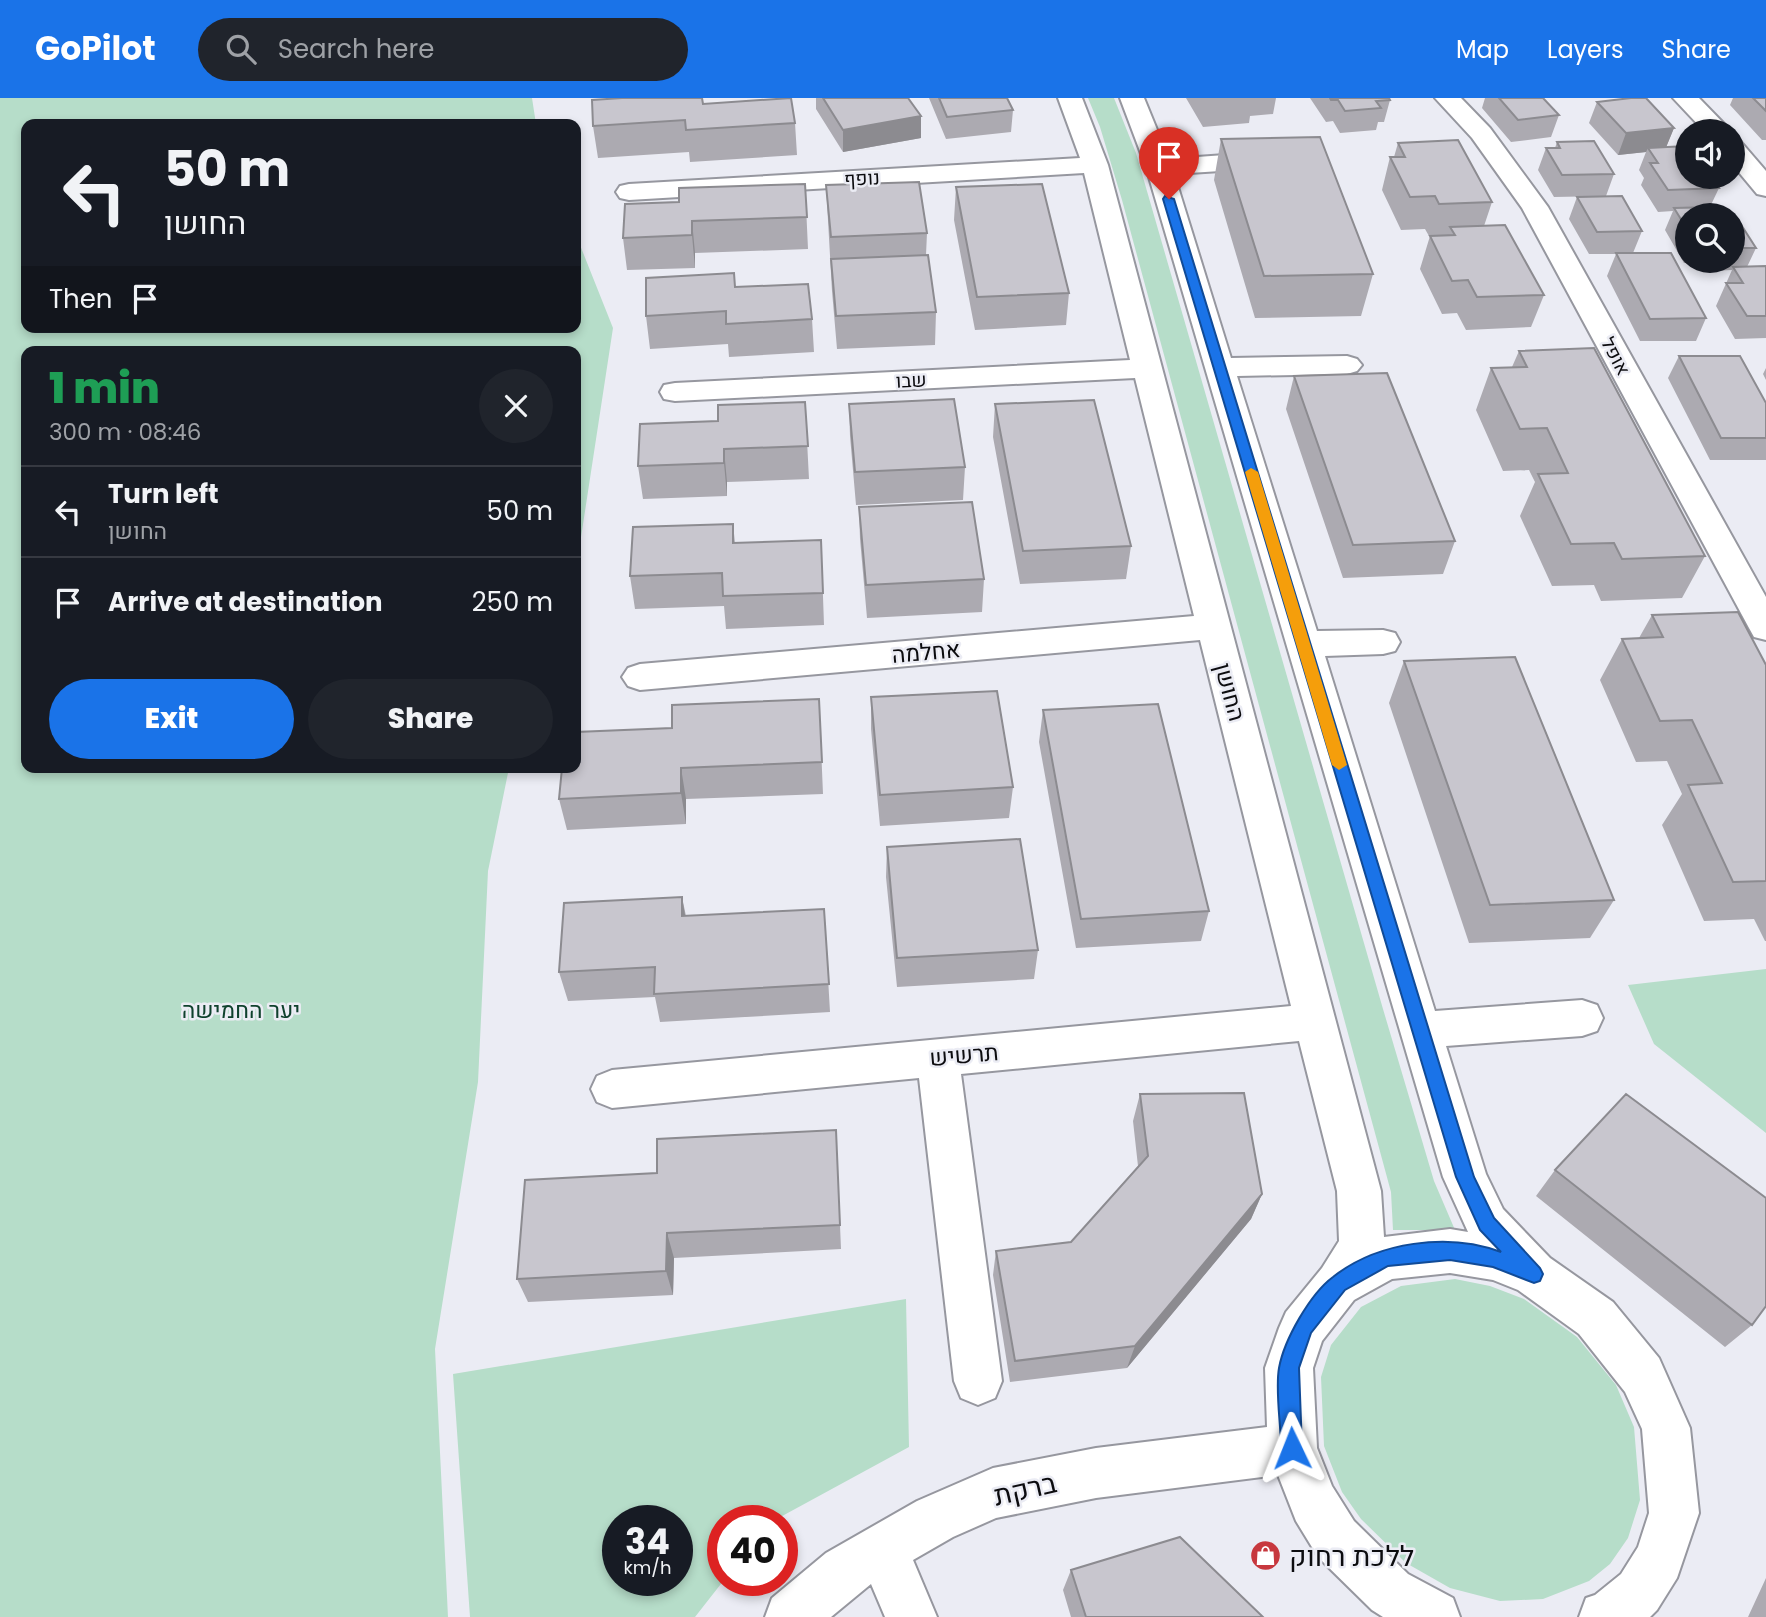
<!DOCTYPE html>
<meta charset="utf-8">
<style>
body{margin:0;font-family:Poppins,Heebo,sans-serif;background:#20242c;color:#f1f3f6;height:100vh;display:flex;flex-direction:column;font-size:26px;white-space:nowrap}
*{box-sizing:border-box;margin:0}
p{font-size:23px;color:#9ea1a6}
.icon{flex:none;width:38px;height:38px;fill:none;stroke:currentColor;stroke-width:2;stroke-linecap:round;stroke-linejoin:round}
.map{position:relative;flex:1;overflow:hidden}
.sheet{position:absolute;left:21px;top:248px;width:560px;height:427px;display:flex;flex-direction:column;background:#171b24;border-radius:14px;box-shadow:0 4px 10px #0003}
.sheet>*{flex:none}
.banner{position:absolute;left:21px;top:21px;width:560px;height:214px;border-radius:14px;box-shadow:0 4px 10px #0003;background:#171b24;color:#f1f3f6;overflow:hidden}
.buttons{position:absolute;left:1675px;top:21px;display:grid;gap:14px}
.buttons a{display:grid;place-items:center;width:70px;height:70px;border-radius:50%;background:#171b24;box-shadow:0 4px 10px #0003;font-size:35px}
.speed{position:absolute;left:602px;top:1407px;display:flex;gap:14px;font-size:35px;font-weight:700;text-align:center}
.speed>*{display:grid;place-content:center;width:91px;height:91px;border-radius:50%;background:#171b24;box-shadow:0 4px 10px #0003;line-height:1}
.speed small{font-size:18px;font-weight:400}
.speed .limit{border:10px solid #d22;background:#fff;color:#111}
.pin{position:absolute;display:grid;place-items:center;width:60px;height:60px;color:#fff;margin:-72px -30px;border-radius:50% 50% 50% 0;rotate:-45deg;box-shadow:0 0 7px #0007}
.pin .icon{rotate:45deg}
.me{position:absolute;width:77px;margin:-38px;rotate:358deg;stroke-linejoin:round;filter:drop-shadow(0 0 5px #0008)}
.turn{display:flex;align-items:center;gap:24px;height:147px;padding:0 28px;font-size:32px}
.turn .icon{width:91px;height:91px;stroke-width:2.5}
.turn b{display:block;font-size:49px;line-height:60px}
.then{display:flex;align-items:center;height:66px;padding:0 28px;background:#0003;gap:14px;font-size:26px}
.round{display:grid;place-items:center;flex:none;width:74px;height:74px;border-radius:37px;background:#20242c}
.summary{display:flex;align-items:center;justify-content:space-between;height:119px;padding:0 28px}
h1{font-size:42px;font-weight:800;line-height:52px;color:#1e9e55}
.button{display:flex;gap:14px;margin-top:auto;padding:14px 28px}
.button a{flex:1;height:80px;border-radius:42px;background:#1a73e8;color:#fff;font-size:28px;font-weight:800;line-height:80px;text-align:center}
.button a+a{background:#20242c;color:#f1f3f6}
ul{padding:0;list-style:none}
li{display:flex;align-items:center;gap:21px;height:91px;padding:0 28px;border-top:2px solid #363941}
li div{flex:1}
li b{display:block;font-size:26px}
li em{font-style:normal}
header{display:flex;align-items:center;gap:42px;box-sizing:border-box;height:98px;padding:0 35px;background:#1a73e8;color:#fff}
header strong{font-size:33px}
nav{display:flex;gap:38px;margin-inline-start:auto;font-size:24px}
.search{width:490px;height:63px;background:#20242c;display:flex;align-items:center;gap:18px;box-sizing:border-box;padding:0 24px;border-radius:38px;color:#9ea1a6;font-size:26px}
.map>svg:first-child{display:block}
.green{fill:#b6ddc9;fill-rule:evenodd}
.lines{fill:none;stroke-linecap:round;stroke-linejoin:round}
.minor-casing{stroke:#96979f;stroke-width:4}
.minor{fill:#fff;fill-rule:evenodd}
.wall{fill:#acaab1}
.shaded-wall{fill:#8c8b90}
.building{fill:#c8c6ce;stroke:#8c8b90;stroke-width:2}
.route{fill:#1a73e8;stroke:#114b97;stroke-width:2}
.slow{fill:#f59e0b}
.labels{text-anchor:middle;stroke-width:5;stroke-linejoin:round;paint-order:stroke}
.far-street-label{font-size:19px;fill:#0c0c0f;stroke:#ebecf4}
.street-label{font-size:23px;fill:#0c0c0f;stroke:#ebecf4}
.park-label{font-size:23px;fill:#0f412d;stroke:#ebecf4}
.near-street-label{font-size:28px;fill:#0c0c0f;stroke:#ebecf4}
.near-poi-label{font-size:28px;fill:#0c0c0f;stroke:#ebecf4;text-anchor:start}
</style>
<header>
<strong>GoPilot</strong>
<div class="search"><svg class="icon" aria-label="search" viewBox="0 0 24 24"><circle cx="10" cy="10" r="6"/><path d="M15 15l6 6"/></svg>Search here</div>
<nav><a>Map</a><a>Layers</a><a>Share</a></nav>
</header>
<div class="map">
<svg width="1766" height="1519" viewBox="0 0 1766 1519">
<rect width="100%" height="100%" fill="#ebecf4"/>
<path class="green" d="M0,0h532l4,26h-510v203h550v-92l37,93 -37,242v-218h-550v416h483l-21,103 -10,211 -43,267 13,268h-448z
M1088,0h26l22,55 247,856 51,172 21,49h-62l-2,-38 -269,-992 -22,-73z
M1766,871v164l-112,-89 -26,-59z
M1455,1181l35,7 34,13 53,38 39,48 18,42 6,73 -12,38 -18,26 -21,17 -46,18 -43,2 -50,-13 -44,-25 -45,-44 -19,-27 -18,-46 -3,-69 10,-32 30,-38 40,-21z
M906,1201l3,148 -136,74h-50l1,59 -29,37h-225l-17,-243zM618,1423h59v59h-59z"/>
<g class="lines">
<defs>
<path id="minor" d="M1058,0h24l26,67 273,1026 3,46 66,-8 18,3 -25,-55 -297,-1010 -26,-69h24l25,61 98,-7 9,3 4,5 -4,5 -9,3 -93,6 57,184 116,-2 10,3 5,6 -5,6 -10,3 -110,2 80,255 66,-1 12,3 5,9 -5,9 -12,3 -58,2 110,355 147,-11 15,5 6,13 -6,13 -15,5 -136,10 40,128 17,35 47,49 63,44 46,56 31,70 9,85 -22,65 -20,32 -7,7h-71l7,-19 9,-3 26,-21 17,-27 11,-34 -7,-84 -17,-37 -46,-58 -61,-44 -25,-10 -43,-7 -58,6 -38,21 -32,41 -9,27 4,80 15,38 22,35 54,53 45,24 7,19h-77l-11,-7 -54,-53 -22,-36 -18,-46 -182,23 -100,20 -43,19 -40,23 24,57h-52l-14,-33 -40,33h-66l7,-19 54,-45 91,-52 76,-33 103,-20 171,-21 -2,-59 14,-40 7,-16 36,-44 17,-27 -2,-50 -38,-150 -338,33 41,307 -7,17 -17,7 -17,-7 -7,-17 -35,-303 -307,30 -15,-6 -6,-13 6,-13 15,-6 679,-64 -91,-366 -560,50 -12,-4 -6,-9 6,-9 12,-4 554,-48 -59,-238 -460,23 -11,-2 -4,-7 4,-7 11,-2 455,-23 -46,-187 -455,27 -9,-2 -4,-6 4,-6 9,-2 451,-26z
M1435,0h26l29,30 58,79 218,390v43l-12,-3 -5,-9 -227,-420 -50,-70z
M1673,0h26l32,33h-27z
M1732,41l9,3 25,29v25l-9,-2 -25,-30z"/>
</defs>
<use href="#minor" class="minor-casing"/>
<use href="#minor" class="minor"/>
</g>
<path class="wall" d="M816,0h92l13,18v22l-78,14 -27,-43z
M929,0h78l6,12 -2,22 -65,7z
M1186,0h90l-3,16 -23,2 -1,7 -46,4z
M1310,0h79l1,2 -6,22h-6l-2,8 -36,3 -7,-12 -7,1z
M1485,0h58l16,17 -8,22 -40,5 -29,-34z
M1733,0h33v42h-4l-32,-35z
M1597,4l77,26 -8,19 53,41 -9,19 -23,8v46h45v-38l24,25 -9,19 19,-1v72l-31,1 -19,-33 16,-36 -22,1 -5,-8h-21l-19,-33 8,-19 -15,1 -17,-27 3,-7 -5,-8 7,-18 -28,3 -29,-32z
M703,6l92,19 2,32 -107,7 -1,-10 -91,6 -5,-32z
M1221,41l152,135 -12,42 -106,2 -41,-138z
M1557,44l57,32 -8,22 -52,1 -16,-27 8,-22h9z
M1398,45l94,59 -8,24 60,69 -13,32 -65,3 -9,-17 -15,1 -22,-45 10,-33h18h-19l-4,-7 -24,1 -19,-40 8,-33h4z
M805,86l3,65 -113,4v15l-68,2 -4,-32 56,-36z
M826,87l101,48 -1,22 10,57 -1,33 -98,4 -5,-58z
M956,89l113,106 -3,32 -91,5 -21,-110z
M1577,99l65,34 -9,22 73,65 -10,23h-56l-33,-65 9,-22h-27l-20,-35z
M735,189l77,32 2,33 -85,5 -1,-13 -78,5 -4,-33z
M1519,253l186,205 -23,42 -81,3 -7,-16 -42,1 -32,-70 15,-34 -6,-12 -26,1 -27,-61 15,-42 21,-1z
M1679,258l87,47v57h-56l-42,-82z
M1766,270v12l-3,-6z
M1294,278l161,165 -12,33 -100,4 -57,-169z
M805,304l4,77 -82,3v14l-84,3 -5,-33 80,-45z
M849,306l116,63 -2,33 -107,5 -6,-69z
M995,306l136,142 -5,33 -106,5 -27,-147z
M859,409l125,72 -2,33 -115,6 -7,-79z
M733,426l2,19 86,-3 3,85 -98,4 -2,-23 -89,3 -5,-33z
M1652,517l114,50v276h-1l-11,-22 -50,2 -42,-96 20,-31 -15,-33 -31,1 -36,-82 22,-41 17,-1z
M1404,563l210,239 -24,38 -121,5 -80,-240z
M871,599l142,90 -4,31 -129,8 -9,-97z
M819,601l4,95 -137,5v25l-119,6 -8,-31 113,-71z
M1043,612l166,201 -8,30 -125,7 -37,-206z
M887,749l151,103 -4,29 -137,8 -11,-110z
M682,799l4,19 138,-7 6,103 -170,10 -5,-25 -87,4 -9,-29z
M1140,996l122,100 -11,25 -124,149 -117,14 -17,-107 3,-24 75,-9 67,-76 -5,-45z
M836,1032l5,119 -167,9 -1,37 -145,7 -11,-23 140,-106z
M1555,1072l197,155 -27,22 -189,-151z
M1071,1472l192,47h-192l-8,-27z
M1766,1480v39h-18z"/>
<path class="shaded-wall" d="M921,18v22l-78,14v-22z
M1674,30l-9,22 -17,-2 -2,4 -28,3 8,-22z
M692,123l3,32v15l-3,-33z
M724,351l3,33v14l-3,-33z
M681,670l5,31v25l-5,-31z
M682,799l5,30 -5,-11z
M1262,1096l-11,25 -124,149 8,-22z
M667,1135l7,25 -1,37 -7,-24z"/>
<path class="building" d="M622,0h80l1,6 88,-6 4,25 -109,7 -1,-10 -92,6 -1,-26z
M823,0h85l13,18 -78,14z
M939,0h68l6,12 -66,7z
M1330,0h59l1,2 -14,1 5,7 -36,3 -7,-11h-7z
M1499,0h44l16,17 -41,5z
M1631,0h15l28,30 -48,5 -29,-31z
M1753,0h13v13z
M1320,39l53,137 -109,2 -43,-137z
M1458,42l34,62 -53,2 -4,-8 -25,1 -20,-40h15l-7,-14z
M1594,43l20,33 -52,1 -16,-27h14l-3,-6z
M1687,48v31h24l8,11 -51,2 -18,-27h8l-10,-15z
M919,84l8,51 -96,4 -5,-52z
M805,86l2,33 -115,4v14l-69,3 2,-34 54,-2v-14z
M1042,86l27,109 -92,4 -21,-110z
M1622,98l20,35 -45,1 -20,-35z
M1716,109l5,8h-34v14l-13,-21z
M1732,125h8l16,25h-24z
M1505,127l39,70 -67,2 -9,-17 -16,1 -22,-45 25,-1 -5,-8z
M1616,155h55l35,65 -56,1z
M928,157l8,57 -100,4 -5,-57z
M1766,168v50h-19l-21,-33h17l-10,-16z
M734,175l1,14 73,-3 4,35 -86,5v-13l-80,5v-38z
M1594,250l111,208 -83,3 -8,-16 -43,1 -33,-70 30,-1 -21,-45 -27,1 -29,-61 36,-1 -8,-16z
M1679,258h61l26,47v35h-45z
M1387,275l68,168 -102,4 -59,-169z
M954,301l11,68 -110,5 -6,-68z
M1094,302l37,146 -108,5 -28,-147z
M805,304l3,44 -84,3v14l-86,3 2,-42 78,-3v-16z
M972,404l12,77 -118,6 -7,-78z
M733,426v19l88,-3 2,53 -100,3 -1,-23 -92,3 3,-49z
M1738,514l28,53v216l-33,1 -45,-97 34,-2 -30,-63 -32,1 -38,-82 41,-2 -11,-22z
M1515,559l99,243 -124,5 -86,-244z
M997,593l16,96 -133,8 -9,-98z
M819,601l3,63 -141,6v25l-122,6 3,-31h14v-36l96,-4v-23z
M1158,606l51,207 -128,8 -38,-209z
M1020,741l18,111 -141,8 -10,-111z
M682,799v19l142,-7 5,75 -175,10 1,-27 -96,5 5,-69z
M1244,995l18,101 -127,152 -120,15 -19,-110 75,-9 77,-86 -8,-62z
M1626,996l140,104v108l-14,19 -197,-155z
M836,1032l4,95 -173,8 -1,38 -149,8 8,-99 132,-7v-34z
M1180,1439l83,80h-177l-15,-47z"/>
<path class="route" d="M1165,98l9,3 300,978 20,41 46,50 3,6 -3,7 -6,2 -41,-16 -43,-7 -62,6 -43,24 -34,43 -12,35 3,80 -3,7 -7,3 -8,-3 -3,-7c0,-24 -6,-58 -2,-80 5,-28 31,-74 54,-91 44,-35 115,-45 168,-25l-21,-22 -24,-53 -293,-978z"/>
<path class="slow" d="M1251,370l7,4 89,293 -8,5 -7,-5 -87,-293z"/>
<defs>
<symbol id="shop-disc" viewBox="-11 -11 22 22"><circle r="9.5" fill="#c7383e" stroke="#ebecf4"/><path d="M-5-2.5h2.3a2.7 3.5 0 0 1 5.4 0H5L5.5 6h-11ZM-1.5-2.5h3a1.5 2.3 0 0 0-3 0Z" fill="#fff"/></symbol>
</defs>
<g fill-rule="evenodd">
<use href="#shop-disc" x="1248" y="1440" width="35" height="35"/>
</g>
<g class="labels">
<g class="far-street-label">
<text transform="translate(862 80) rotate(-3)" y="7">נופף</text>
<text transform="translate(1616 258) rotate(62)" y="7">אופל</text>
<text transform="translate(911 282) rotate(-3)" y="7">שבו</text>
</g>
<g class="street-label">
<text transform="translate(926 554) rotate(-5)" y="8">אחלמה</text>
<text transform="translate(1230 594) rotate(75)" y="8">החושן</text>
<text transform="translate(964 957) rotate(-5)" y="8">תרשיש</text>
</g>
<g class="park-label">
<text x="241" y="920">יער החמישה</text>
</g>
<g class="near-street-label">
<text transform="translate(1025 1391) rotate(-13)" y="10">ברקת</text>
</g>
<g class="near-poi-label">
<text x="1289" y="1468">ללכת רחוק</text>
</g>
</g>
</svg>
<div class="buttons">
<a><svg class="icon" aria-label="sound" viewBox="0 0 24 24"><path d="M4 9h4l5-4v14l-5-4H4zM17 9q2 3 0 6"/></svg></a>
<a><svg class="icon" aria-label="search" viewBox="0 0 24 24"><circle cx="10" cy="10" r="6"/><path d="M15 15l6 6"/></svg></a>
</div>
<div class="speed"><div>34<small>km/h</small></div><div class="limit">40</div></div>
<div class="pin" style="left:1169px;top:101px;background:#d93025"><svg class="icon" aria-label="arrive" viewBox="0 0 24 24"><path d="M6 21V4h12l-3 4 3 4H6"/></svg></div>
<svg class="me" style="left:1292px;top:1350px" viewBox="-20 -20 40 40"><path d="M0-17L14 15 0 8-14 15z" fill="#1a73e8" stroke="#fff" stroke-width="4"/></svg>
<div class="banner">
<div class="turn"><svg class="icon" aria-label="left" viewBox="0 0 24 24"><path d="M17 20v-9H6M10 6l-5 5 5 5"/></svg><div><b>50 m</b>החושן</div></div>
<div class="then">Then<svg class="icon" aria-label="arrive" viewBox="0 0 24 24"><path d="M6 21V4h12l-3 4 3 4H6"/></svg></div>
</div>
<section class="sheet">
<div class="summary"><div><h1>1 min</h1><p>300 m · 08:46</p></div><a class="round"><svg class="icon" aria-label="close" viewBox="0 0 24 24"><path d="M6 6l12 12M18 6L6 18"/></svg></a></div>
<ul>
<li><svg class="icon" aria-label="left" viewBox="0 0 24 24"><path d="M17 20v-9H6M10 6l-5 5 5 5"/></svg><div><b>Turn left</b><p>החושן</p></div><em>50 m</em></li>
<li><svg class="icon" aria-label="arrive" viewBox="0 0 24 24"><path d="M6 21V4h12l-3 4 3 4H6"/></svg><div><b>Arrive at destination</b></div><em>250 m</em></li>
</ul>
<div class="button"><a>Exit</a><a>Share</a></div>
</section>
</div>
